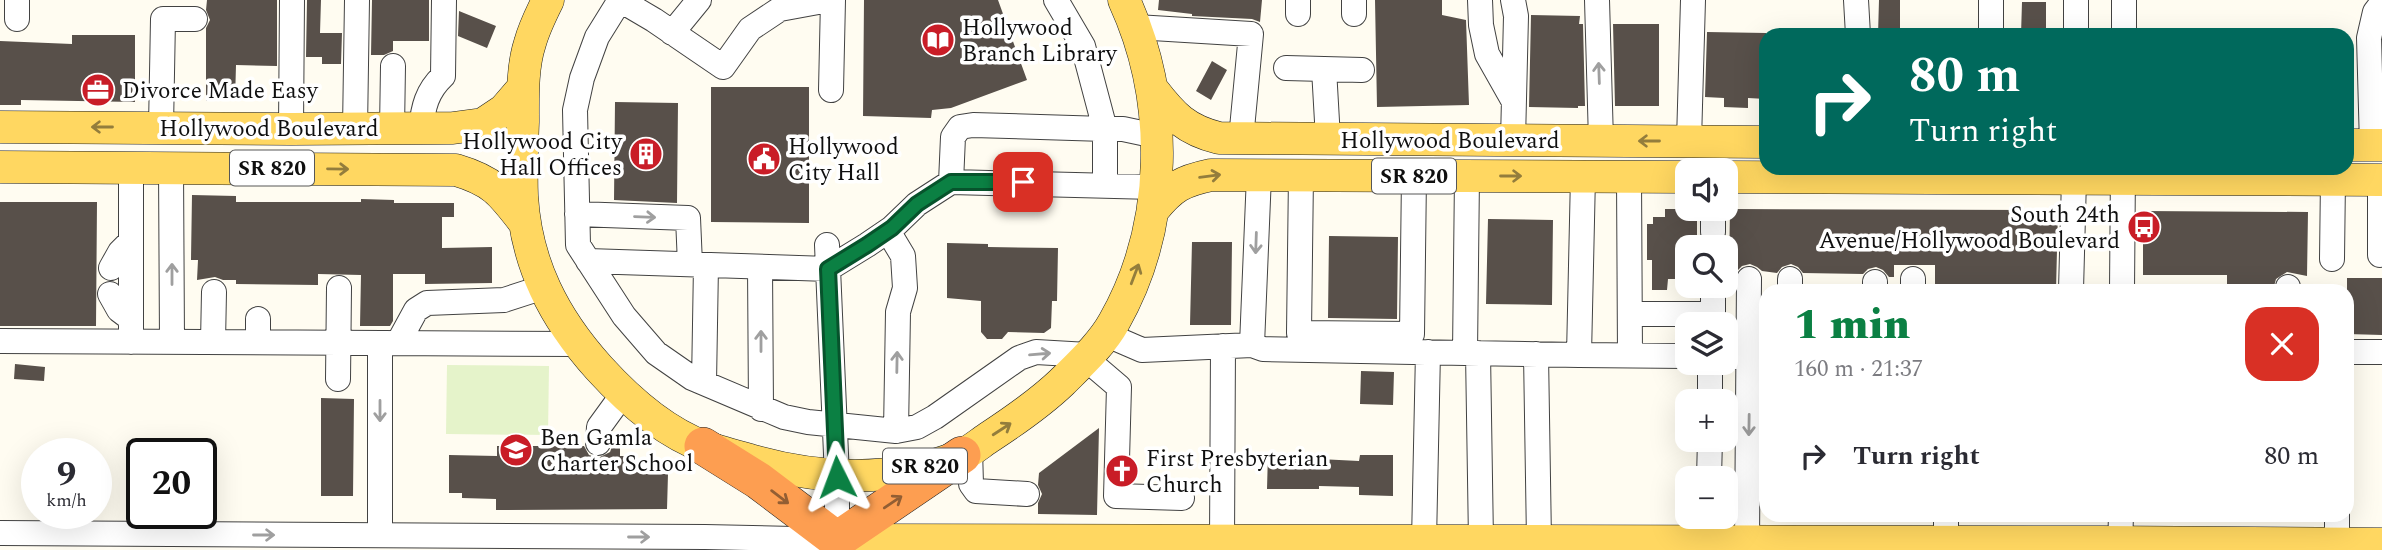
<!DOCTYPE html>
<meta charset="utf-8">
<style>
body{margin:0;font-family:Spectral,serif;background:#f2f2f3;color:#2b2b33;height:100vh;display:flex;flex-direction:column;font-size:26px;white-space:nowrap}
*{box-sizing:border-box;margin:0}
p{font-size:23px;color:#7c7c81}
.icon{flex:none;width:38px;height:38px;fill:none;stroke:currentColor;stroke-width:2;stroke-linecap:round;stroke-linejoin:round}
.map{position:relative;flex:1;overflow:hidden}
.sheet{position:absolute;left:1759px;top:284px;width:595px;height:238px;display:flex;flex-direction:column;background:#fff;border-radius:21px;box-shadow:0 7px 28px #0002}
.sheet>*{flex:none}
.guide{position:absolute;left:1759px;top:28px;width:595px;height:147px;border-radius:21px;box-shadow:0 7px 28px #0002;background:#00695c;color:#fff;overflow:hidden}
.tools{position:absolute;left:1675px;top:158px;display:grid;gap:14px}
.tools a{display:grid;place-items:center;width:63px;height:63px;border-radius:14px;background:#fff;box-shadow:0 7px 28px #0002;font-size:35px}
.speed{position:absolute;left:21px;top:438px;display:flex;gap:14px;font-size:35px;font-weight:700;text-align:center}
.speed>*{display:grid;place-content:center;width:91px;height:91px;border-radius:50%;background:#fff;box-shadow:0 7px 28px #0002;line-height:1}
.speed small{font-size:18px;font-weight:400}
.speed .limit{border:4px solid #111;border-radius:10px;background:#fff;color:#111}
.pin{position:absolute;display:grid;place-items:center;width:60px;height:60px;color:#fff;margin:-30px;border-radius:14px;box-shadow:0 4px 10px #0006}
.me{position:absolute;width:77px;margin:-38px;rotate:357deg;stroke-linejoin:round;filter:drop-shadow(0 0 5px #0008)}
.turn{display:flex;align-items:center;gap:24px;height:147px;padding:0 35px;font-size:32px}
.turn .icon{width:91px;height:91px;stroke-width:2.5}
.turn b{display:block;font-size:49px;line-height:60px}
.round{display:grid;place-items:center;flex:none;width:74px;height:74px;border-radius:21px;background:#f2f2f3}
.head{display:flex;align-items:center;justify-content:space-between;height:119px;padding:0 35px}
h1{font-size:42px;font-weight:800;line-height:52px;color:#0b8043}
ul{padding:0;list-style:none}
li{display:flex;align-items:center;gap:21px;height:105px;padding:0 35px}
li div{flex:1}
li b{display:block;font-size:26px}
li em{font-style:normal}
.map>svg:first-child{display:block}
.pitch{fill:#e5f3ca}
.building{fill:#58504a}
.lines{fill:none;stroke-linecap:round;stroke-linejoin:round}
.minor-casing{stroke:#424242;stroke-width:26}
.major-casing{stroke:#202020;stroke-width:33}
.highway-casing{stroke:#202020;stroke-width:38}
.minor{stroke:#fff;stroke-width:24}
.major{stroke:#ffd761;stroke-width:32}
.highway{stroke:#fd9e51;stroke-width:37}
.oneway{stroke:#9f9f9f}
.oneway2{stroke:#937d3c}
.oneway3{stroke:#925e33}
.route-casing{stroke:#07532c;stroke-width:18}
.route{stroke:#0b8043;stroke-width:12}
.labels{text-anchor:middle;stroke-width:7;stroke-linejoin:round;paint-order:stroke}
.shield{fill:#fff;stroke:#575757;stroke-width:2}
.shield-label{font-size:21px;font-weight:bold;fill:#0f0f0f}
.poi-label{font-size:23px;fill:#0f0f0f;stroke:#fff;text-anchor:start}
.street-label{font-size:23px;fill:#0f0f0f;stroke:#fff}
</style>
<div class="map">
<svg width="2382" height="550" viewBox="0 0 2382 550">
<rect width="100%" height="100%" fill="#fffcf1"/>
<path class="pitch" d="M447,365l102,1 -1,69 -102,-1z"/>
<path class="building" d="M207,0h70v66l-41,-1 -1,36h-29v-73l4,-8 -4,-10z
M307,0h14l-1,33h22l-1,31h-19v-7h-16z
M372,0h57v41h-36v10l-9,4h-13z
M864,0h134l29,80 -76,28 -19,2 -1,8 -68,-2z
M1159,0h103l-2,22 -8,-3 -60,-3v-2l-34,-4z
M1375,0h67v15l24,5 3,85 -92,2z
M1879,0h21v35h-22z
M2022,2h24v33h-25z
M459,11l37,15 -9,22 -29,-12z
M1531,15l49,1 -1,8h4l2,82h-7v2l-49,-1z
M1613,24h46v82h-44z
M1707,32l59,1v66l-18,-1v10l-24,-1v-9l-19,-1z
M72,35h63v67l-114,-2v5h-21v-64l72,3z
M1212,61l15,9 -16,30 -15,-9z
M711,87h98v136l-98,-1z
M615,102l63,1 -1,100 -63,-3z
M192,195l44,1v6h125v-3l33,1v3h60v14h-12v31l50,-1v36l-67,1v-10h-32v47l-3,5h-30l1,-51 -43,-1v11l-82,-1v-4h-13l-8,-3 -18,3 1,-20h-7z
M0,202h97l-1,124h-96z
M1665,209h32v38h-10v32h-19l-1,11h-15v-30h-5v-36h6v-7h12z
M1730,209l328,1 -2,80h-121v-25h-41v12h-5l-6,-7 -7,-3 -8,2 -5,5 -60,-1 -5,-6 -7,-3 -9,3 -5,6 -15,-2 -5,-4 -7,-3 -8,2 -5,5 -8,-1z
M2143,211l165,1 -1,64 -20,-4 -11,7 -3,11h-24v-2l-22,-1v-12h-84z
M1488,219l65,1 -1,85 -66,-1z
M1329,236l69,1 -1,82 -69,-1z
M1192,242h40l-1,83h-41z
M947,243l41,1v3l70,1 -1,53h-5l-1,27 -7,5 -36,-1 -6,7h-15l-6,-7v-31l-34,-3z
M2347,278h35v57l-35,-1z
M15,364l30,3 -1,14 -30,-2z
M1361,371l33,1 -1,33 -33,-1z
M321,398l33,1 -1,97h-32z
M1099,428l-2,87 -59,-1v-11l4,-9 -4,-9 1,-12z
M613,444h7v12h7v4l18,1v13h23l-1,35 -171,1v-11l-34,-1v-5h-13v-38l48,1v-10h87l5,9 9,3 12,-6z
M1268,453l51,1v5l40,2 1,-6h33v41l-34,-1v-8l-40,-1v3h-52z"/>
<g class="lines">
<defs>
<path id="minor" d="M620,0l-23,37 -15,41 -7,32 3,135 46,71 32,37 36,25 92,39 24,5 88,9 21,-4 18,-10 84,-59 17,-6 52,3
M620,0l34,20 69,47 27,-38 30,-20 49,-9
M1298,0v14
M1480,0l1,25 6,29 26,46
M1597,0l4,141
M1856,0l2,35
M1354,14v-14
M17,19v-19
M1136,27l115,7 -10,105
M672,33l27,-33
M1991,35v-35
M2076,35v-35
M2124,35v-35
M1286,68l38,1
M831,90l2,-90
M161,127l2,-108h32
M291,129l1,-129
M355,129l2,-129
M392,129l1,-63
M421,129c2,-22 6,-38 22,-53l1,-76
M1328,139l-4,-70 38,1
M1513,140l3,-124 -3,-16
M1689,141l4,-141
M2372,145l-3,-107 6,-26 7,-9
M171,167l1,175
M1301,175l-2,158 113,1 2,-158
M1467,176l-2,177 114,2 4,-179
M1629,177l1,178
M951,182l2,-45 7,-10 13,-2 132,4 -22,-83 -27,-46
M1105,184v-55h18l33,7
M577,214l111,4 2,46
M888,231l15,25 2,32 -7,24 -2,119
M1713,232v-24
M827,245l10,232v72
M2380,255v-75
M2332,259l1,-80
M588,261l240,8 39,-24 25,-17 25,-24 34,-22 203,5
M760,267l1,142
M111,268l9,-16 11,-11
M1790,279v11
M1875,290v-8
M1913,290v-11
M2071,290l3,-111
M2122,290l1,-122
M2288,290v-3
M110,294l9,16 12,9
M1630,314h83v-29
M1105,334l37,16 110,-5 11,4 202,4
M0,341l579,3
M131,342v-175
M213,342l1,-50
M258,342v-23
M398,343l18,-33 11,-7 77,-3 40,-13
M1252,345l7,-170
M2347,352h35
M1478,353l3,188
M1536,354l3,187
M1579,355l108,1
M1726,357h40
M1085,358l34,29 -3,109 66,2
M338,379l1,-91
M704,383l2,-118
M1710,401v-39
M598,443l1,-16 24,-33
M970,450l1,34 5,7 51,3
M1709,478l1,-39
M0,533l705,4 132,3
M380,535v-192
M1222,541l1,-195
M1424,541l4,-189
M1709,541v-25
M1747,541l2,-262
M1946,541v-27
M2337,544v-30
M2120,550l1,-36"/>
<path id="major" d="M548,0c-7,14 -14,28 -18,43 -8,24 -7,54 -7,79 -1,25 -2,49 -1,74 4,68 32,122 77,172 30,33 65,64 106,79 15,5 30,9 45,13 68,20 143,23 210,-4 10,-4 19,-12 28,-18 26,-17 51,-34 74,-56 18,-18 40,-38 52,-60 55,-97 56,-222 10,-322
M1153,90c20,26 33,40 66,48l547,4
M0,127l291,2 162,-1 30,-4 21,-14 19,-22
M2347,145h35
M0,167l456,3c37,11 45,22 68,52
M1726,177l656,3
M1154,209c18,-22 28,-28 57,-34l476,2
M837,540l1266,2 279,2"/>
<path id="highway" d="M703,446l56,35 78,59 125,-85"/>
</defs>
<use href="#minor" class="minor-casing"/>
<use href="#major" class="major-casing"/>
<use href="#highway" class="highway-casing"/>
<use href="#minor" class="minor"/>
<use href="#major" class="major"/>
<use href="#highway" class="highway"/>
</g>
<defs><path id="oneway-shaft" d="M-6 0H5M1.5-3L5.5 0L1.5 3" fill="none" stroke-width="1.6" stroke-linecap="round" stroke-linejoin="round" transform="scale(1.75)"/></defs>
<g class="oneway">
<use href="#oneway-shaft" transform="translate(1599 73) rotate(-92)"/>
<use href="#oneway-shaft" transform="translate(645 217) rotate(2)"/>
<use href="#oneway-shaft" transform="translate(1256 243) rotate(92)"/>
<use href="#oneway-shaft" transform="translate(172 274) rotate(-90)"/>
<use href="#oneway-shaft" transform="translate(761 341) rotate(-90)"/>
<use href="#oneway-shaft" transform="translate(1040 354) rotate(-5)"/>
<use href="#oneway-shaft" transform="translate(897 362) rotate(-89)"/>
<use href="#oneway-shaft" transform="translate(380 411) rotate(90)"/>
<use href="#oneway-shaft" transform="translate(1749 425) rotate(91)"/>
<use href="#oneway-shaft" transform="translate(264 535)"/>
<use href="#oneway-shaft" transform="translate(639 537)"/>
</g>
<g class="oneway2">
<use href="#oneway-shaft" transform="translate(102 127) rotate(-180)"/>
<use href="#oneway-shaft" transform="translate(1649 141) rotate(-180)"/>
<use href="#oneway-shaft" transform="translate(338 169) rotate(1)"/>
<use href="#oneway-shaft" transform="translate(1210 176) rotate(-7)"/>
<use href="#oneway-shaft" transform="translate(1511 176)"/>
<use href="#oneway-shaft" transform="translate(1135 274) rotate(-69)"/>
<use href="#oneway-shaft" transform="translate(1002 429) rotate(-33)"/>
</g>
<g class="oneway3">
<use href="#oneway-shaft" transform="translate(780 497) rotate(37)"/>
<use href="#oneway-shaft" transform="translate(893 502) rotate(-34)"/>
</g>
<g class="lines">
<defs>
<path id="route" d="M837,477l-9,-208 39,-24 25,-17 25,-24 34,-22h72"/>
</defs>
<use href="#route" class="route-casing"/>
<use href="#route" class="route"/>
</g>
<defs>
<symbol id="library-disc" viewBox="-11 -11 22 22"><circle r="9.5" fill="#c91d27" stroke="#fff"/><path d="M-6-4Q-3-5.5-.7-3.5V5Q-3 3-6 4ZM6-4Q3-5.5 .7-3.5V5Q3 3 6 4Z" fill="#fff"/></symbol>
<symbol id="office-disc" viewBox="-11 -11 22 22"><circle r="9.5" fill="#c91d27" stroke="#fff"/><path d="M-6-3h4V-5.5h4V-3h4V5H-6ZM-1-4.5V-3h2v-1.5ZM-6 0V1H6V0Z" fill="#fff"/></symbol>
<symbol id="building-disc" viewBox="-11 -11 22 22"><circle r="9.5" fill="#c91d27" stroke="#fff"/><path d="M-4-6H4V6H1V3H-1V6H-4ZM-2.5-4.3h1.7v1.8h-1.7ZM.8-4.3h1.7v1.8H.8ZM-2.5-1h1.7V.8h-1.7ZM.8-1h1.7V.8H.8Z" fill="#fff"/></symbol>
<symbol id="civic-disc" viewBox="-11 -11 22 22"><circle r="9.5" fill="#c91d27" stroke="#fff"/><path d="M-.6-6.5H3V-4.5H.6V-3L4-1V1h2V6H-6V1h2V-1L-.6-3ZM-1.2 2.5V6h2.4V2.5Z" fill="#fff"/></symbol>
<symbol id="bus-disc" viewBox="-11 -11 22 22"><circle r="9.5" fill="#c91d27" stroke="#fff"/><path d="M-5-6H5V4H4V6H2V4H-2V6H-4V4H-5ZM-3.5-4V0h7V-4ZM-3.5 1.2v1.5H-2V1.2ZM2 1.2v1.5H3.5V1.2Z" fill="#fff"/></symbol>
<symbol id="school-disc" viewBox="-11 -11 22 22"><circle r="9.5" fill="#c91d27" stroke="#fff"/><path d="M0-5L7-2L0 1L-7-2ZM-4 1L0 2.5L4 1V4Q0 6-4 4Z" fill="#fff"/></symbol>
<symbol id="church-disc" viewBox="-11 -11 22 22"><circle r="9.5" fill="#c91d27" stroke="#fff"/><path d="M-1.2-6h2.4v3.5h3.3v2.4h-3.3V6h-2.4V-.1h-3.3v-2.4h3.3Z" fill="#fff"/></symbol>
</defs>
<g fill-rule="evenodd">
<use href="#library-disc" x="919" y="21" width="38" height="38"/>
<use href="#office-disc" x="79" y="71" width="38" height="38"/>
<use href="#building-disc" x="627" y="135" width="38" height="38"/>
<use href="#civic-disc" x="745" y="140" width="38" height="38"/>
<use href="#bus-disc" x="2125" y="208" width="38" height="38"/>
<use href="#school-disc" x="497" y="431" width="38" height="38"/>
<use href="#church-disc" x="1103" y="452" width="38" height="38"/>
</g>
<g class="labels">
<g class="shield">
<rect x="230" y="150.5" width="84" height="35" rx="5"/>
<rect x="1372" y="158.5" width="84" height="35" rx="5"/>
<rect x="883" y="448.5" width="84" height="35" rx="5"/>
</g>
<g class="shield-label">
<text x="272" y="175">SR 820</text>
<text x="1414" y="183">SR 820</text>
<text x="925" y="473">SR 820</text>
</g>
<g class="poi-label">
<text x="962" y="35">Hollywood<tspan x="962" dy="26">Branch Library</tspan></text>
<text x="122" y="98">Divorce Made Easy</text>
<text x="622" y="149" text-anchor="end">Hollywood City<tspan x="622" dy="26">Hall Offices</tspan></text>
<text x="788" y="154">Hollywood<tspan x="788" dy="26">City Hall</tspan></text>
<text x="2120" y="222" text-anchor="end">South 24th<tspan x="2120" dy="26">Avenue/Hollywood Boulevard</tspan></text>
<text x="540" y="445">Ben Gamla<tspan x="540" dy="26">Charter School</tspan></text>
<text x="1146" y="466">First Presbyterian<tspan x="1146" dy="26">Church</tspan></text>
</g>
<g class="street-label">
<text x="269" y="136">Hollywood Boulevard</text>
<text x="1450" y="148">Hollywood Boulevard</text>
</g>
</g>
</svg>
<div class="tools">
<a><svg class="icon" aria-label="sound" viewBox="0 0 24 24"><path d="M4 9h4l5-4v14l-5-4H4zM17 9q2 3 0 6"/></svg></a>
<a><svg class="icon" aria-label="search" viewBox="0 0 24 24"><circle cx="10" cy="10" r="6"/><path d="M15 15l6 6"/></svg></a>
<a><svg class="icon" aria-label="layers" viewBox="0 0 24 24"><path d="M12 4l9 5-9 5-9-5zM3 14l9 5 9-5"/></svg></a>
<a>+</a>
<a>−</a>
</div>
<div class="speed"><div>9<small>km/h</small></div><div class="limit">20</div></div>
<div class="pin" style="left:1023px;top:182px;background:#d93025"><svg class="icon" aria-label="arrive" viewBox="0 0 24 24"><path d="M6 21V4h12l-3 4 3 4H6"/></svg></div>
<svg class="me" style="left:837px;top:477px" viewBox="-20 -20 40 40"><path d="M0-17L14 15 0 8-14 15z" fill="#0b8043" stroke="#fff" stroke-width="4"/></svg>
<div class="guide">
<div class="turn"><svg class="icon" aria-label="right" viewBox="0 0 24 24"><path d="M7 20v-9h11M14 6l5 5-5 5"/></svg><div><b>80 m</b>Turn right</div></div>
</div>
<section class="sheet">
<div class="head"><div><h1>1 min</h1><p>160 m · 21:37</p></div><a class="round" style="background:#d93025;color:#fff"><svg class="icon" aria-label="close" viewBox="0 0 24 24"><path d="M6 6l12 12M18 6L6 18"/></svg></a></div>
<ul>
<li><svg class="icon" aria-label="right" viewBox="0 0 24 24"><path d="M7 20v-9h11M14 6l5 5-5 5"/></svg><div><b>Turn right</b></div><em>80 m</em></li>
</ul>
</section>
</div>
